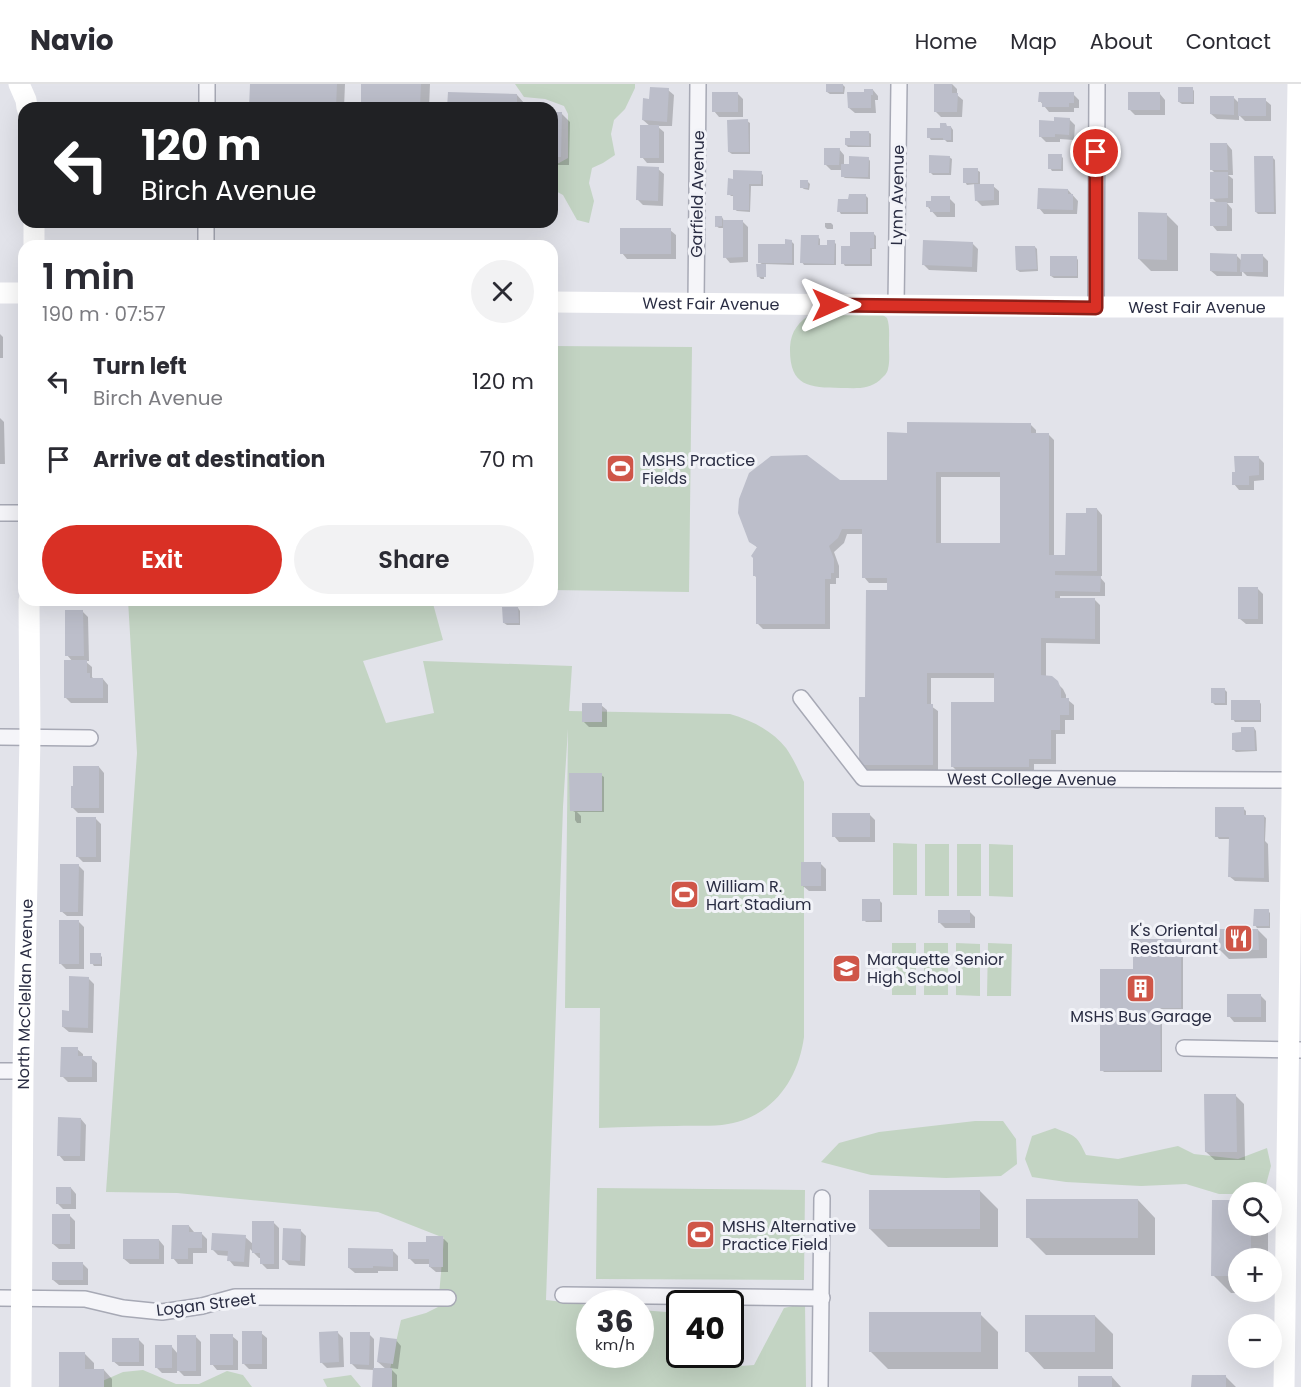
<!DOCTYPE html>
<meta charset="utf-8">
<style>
body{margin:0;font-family:Poppins,sans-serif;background:#f2f2f3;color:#2b2b33;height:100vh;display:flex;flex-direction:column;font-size:22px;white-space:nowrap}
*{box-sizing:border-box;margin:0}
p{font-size:20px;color:#7c7c81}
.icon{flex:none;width:33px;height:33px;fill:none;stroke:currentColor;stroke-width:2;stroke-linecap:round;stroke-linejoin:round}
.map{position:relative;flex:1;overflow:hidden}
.drawer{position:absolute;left:18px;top:156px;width:540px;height:366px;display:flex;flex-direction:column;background:#fff;border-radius:18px;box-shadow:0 6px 24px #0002}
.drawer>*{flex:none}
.top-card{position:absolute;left:18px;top:18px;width:540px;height:126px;border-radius:18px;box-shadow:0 6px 24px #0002;background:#202124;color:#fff;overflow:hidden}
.tools{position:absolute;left:1228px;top:1098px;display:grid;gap:12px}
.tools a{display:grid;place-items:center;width:54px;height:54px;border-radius:50%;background:#fff;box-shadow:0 6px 24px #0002;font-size:30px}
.speed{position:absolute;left:576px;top:1206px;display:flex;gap:12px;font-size:30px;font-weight:700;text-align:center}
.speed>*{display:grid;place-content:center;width:78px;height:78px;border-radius:50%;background:#fff;box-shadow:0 6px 24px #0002;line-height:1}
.speed small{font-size:15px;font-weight:400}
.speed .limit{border:3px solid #111;border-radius:9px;background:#fff;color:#111}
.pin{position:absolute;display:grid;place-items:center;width:51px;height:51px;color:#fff;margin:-26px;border:3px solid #fff;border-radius:50%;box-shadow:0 2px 6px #0007}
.me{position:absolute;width:66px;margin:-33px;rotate:90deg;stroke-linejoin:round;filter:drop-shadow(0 0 4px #0008)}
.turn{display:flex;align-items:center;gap:21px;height:126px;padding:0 24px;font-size:27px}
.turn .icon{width:78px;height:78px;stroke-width:2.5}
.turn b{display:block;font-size:42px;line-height:51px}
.round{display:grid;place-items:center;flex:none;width:63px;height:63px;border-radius:32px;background:#f2f2f3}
.head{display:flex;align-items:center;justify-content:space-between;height:102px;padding:0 24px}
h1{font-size:36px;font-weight:600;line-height:45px}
.button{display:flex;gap:12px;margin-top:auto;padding:12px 24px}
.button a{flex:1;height:69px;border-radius:36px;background:#d93025;color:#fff;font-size:24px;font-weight:600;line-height:69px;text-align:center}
.button a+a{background:#f2f2f3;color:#2b2b33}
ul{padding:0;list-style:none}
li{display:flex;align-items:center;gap:18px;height:78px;padding:0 24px}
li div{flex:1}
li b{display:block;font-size:22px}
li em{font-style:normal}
header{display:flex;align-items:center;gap:36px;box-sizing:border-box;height:84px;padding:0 30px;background:#fff;border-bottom:2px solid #e1e1e2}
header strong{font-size:28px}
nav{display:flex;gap:33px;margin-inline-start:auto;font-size:21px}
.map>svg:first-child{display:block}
.green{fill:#c3d4c3}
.shadow{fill:#0003;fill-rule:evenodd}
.building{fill:#bcbeca;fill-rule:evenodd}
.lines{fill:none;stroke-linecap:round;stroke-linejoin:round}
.street-casing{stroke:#a7a9b5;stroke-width:18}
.street{stroke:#f5f5f9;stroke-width:15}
.secondary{stroke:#fff;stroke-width:21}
.route-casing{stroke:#8d1f18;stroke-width:15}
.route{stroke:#d93025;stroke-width:10}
.labels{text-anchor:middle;stroke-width:6;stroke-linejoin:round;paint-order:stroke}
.street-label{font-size:16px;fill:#2a2d43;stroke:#f2f3f8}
.poi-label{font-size:16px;fill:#2a2d43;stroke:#f2f3f8;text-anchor:start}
</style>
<header>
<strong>Navio</strong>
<nav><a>Home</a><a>Map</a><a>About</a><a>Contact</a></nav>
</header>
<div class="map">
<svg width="1301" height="1303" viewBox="0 0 1301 1303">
<rect width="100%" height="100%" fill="#e2e3ea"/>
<path class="green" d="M515,0h120v4l-10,21 -11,11 -3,14 4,21 -12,8 -11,5 -3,15 5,18 -5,22 -12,-3 -14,-25 -11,-6v-26h7l9,-5v-44l-4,-8 -19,-7 -21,-2z
M812,230l71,1 4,3c3,8 2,18 2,27 0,8 1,16 -1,24 -1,5 -4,7 -8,11 -12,10 -24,8 -39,8 -33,0 -52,-2 -51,-41 1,-16 9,-26 22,-33z
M552,262l140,1 -3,245 -137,-2z
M128,516h304l11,40 -80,21 23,62 48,-10 -11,-52 149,5 -3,45 161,3c21,6 43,17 56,34 7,10 13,23 18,34v255c-6,43 -31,79 -76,87 -16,3 -34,1 -51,2 -26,0 -52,1 -78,2l1,-120h-35l3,-279 -5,78 -17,493 43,5 1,49h50l1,-44 38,3 1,41 43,1 5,12 26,-2 30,-57 21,-5 1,84h-420l15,-67 25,-7 12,-6 6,-69 -66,-26 -201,-19 -71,-1 31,-439z
M893,759l24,1v51h-24z
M925,760h24v52h-24z
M957,760h24v52h-24z
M989,760l24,1v52l-24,-1z
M892,859h24v52h-24z
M924,859h24v52h-24z
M956,859l24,1v52l-24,-1z
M988,859l24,1 -1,52h-24z
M975,1037h28l13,18 1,25 -16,12 -55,2 -75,-3 -50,-13 18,-19 40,-11z
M1055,1044c20,8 22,7 31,27l32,4 60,-13 16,8 44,5 29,-11 4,18 -7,26h-25v2h-20l-33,-10 -45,2 -75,-4 -34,-5 -7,-18 7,-23z
M597,1104l208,2 -1,90 -208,-1z
M143,1286l33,14h23l28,-13 16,4 9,12h-194l2,-1 40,-4 23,-10z
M351,1291l10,12h-34l-4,-8z"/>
<path class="shadow" d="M251,0h94l-1,24h-93z
M358,0h72l-1,24h-67l1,-24z
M828,0h14l3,3 -1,7h-14l-3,-2z
M936,0h16l5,5v6l6,5 -1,17h-21l-6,-6z
M1192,4l2,3v13h-12l-3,-2z
M668,6l6,5 -2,31h-15l7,6v31h-17l-5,-6 9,-30 -8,-7 8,-20z
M873,6l5,6v4h-3l1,13h-21l-6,-5 17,-15z
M737,9l6,6v18h-24l-5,-6z
M1073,10l6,6v8h-5v4h-25l-9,-11z
M1160,10l5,6v15h-30l-5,-5z
M517,11l8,9v4h-76z
M1234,14l6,6 25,-4 6,5v16h-26l-6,-6v5l-22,-1 -6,-5z
M552,29h9l9,9 -1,43h-17z
M1069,35l6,6 -1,15 -14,-1v3h-14l-6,-6 15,-14z
M747,37l3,2v31h-18l-3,-2z
M948,43h3l2,3v12h-6l-2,-2h-14l-2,-3z
M868,48l3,2v13h-23l-2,-2z
M1227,60l5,6 1,25h-5l5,4v24h-6l5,6v22h-15l-5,-6 5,-22 -5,-5 4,-24 -4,-4z
M839,65l5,6v10h6l18,-7 2,3v18l-25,-1 -3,-2 1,-6h-12l-6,-6z
M1061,72l2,2v13h-11l-2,-3z
M949,73l3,2 -1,16h-18l-3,-3z
M1273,74l2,2 1,54h-18l-2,-2z
M658,85l6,5 -1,32 -20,-1 -6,-6z
M977,86l3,2v14h13l6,5v14l-17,1 -6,-6v-16l-9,1 -2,-3z
M761,89l2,2v11h-12l-1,26 -13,-1 -3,-2 1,-13h-4l-2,-2z
M808,98l2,2 -1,6 -5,-1 -3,-2z
M1068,106l10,11 -1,13h-33l-5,-6z
M866,112l2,2v16h-27l-2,-3 11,-10z
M949,114l6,6v13h-18l-9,-10z
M1166,130l12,12v45h-27l-12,-12z
M722,133l2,4h18l6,6v35l-18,1 -5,-6v-29h-6l-3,-2z
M390,138h28v6l-23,-1z
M825,139h6l2,2v4h-6l-2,-2z
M670,146l6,5v24h-49l-5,-6z
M873,149l3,3v13h-4v17h-27l-2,-3 9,-16z
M818,153l2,2v7h8l6,-4 2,2v21h-32l-2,-3z
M791,157l3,3v21l-30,-1v15h-3l-3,-3 5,-11 -4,-3z
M972,159l6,6 -1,23 -48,-2 -5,-5z
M1035,163l2,2 1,22 -18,1 -3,-2z
M1236,171l6,6 21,-5 5,5v16l-21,-1 -5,-5v5h-25l-6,-5z
M1076,173l2,3v18h-24l-3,-2z
M0,250l3,3v21h-3z
M0,334l4,4 1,42h-5z
M1030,340l6,6v5h13l5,5v116l13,1 21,-42 9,-6 5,6v61h-3l6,7v13h-45v4h35l5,5v39l-54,-1v34h5l12,12 3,6v5h2l6,5v15h-9v14h-9v30h-22v8h-76l-6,-6 43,-62v-26h-64v28l7,5v59h-72l-6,-6 7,-65 22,-116h-20l-5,-6v-43h-17l-3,9 -10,9 5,14v12h-3v6h-6v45h-67l-5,-5v-45l-4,-4 4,-27 -8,-7 90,-60h48l20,-47zM941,393h60v67h-60z
M1258,373l6,6v17l-10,1v9h-15l-5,-6z
M1258,505l5,5v30h-17l-6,-5z
M68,516h23v6h-17z
M518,524l2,3v14h-13l-3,-2z
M82,527l6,6 1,44h-4l7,6v10l2,2h9l5,6v18h-37l-6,-6 8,-35 -6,-7z
M1225,606l2,2v13h-12l-2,-2z
M1259,617l2,3v18h-26l-2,-3z
M601,621l6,5v17h-18l-6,-6z
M1254,644l2,3 1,20 -21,1 -2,-2 9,-16z
M99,683l5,6v40h-26l-6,-6 3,-20z
M601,691l3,2v35h-27l4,4v7h-4l-2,-3v-8l-4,-2z
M1243,724l3,3v5h18l2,2 -1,23 3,3 1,38 -34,-1 -6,-5 1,-37h-11l-2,-3z
M870,731l5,5v22h-36l-5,-6z
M96,735l5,5v38h-18l-6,-6z
M820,779l6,6v22h-17l-6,-5z
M78,781l6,6 -1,45h-16l-6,-5z
M879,816l3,3v19h-16l-2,-2z
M969,827l6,6v11h-30l-6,-6z
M1268,827l2,2v15h-13l-2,-3z
M78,837l6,6v42h-18l-5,-5z
M1258,846l9,9v19l-38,1 -9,-9z
M1181,857l2,2v66h-21v63h-58l-2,-2 32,-99z
M100,871l2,2v9h-8l-2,-3z
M88,894l6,6 -1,49 -24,-1 -6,-5z
M1261,912l5,5v21h-32l-5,-6z
M77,965l6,5v3l8,1 6,5v19h-29l-6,-6z
M1235,1011l9,9 1,56h-30l-9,-8z
M81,1035l5,6 -1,36h-21l-5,-6z
M71,1104l5,6v15h-13l-5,-5z
M980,1107l18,18v38h-110l-18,-18z
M1138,1116l17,18v37h-109l-18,-18z
M1239,1118v24h29v32h-29v34h29v1h-37l-18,-18z
M69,1131l6,6v28h-16l-6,-5z
M273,1138l6,6v41h-12l-5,-5v-6h-3l-9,-9 -1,18 -15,-1 -5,-6v-4l-11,-1 -5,-5 32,-13 8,7z
M189,1142l5,6 8,2 5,5v14h-14v11h-15l-5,-6z
M300,1146l6,6 -1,30 -16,-1 -5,-5z
M442,1153l6,6v29h-12l-6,-5v-3h-15l-5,-5z
M159,1156l5,6v18h-34l-6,-5z
M392,1166l6,6v15h-20v2h-23l-6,-5z
M82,1179l6,6v16h-29l-6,-5z
M980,1230l18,18v37h-110l-18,-18z
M1095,1232l18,18v35h-69l-17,-18z
M261,1249l6,5v31h-18l-6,-6z
M338,1249l5,5 1,29 -17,1 -6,-6z
M369,1250l5,5v31l-17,-1 -6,-6z
M195,1252l6,6v34h-17l-7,-7v4h-15l-5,-5 15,-21 6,7z
M232,1252l6,5v29h-21l-5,-6z
M138,1255l6,6v21h-25l-6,-5z
M396,1256l5,6 -3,23 -8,-1 7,7v12h-23l13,-17 -9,-8z
M85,1270l9,9v7h10l8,9v8h-52z
M1225,1292l11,11h-43z
M1112,1293l9,10h-41z"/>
<path class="building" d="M250,0h87l-1,24h-87z
M361,0h60l-1,24h-59z
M826,0h17v8h-17z
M934,0h18v9h6l-1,19h-23z
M650,3l19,1 -2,34 -25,-2 1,-22 6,1z
M1178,3h15v15h-15z
M864,5h9v6h-2v13h-23l-1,-16h17z
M448,8l69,2v14h-70z
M712,8h26v20h-26z
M1039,8h35v11h-5v4h-27v-5h-4z
M1128,8h32v18h-32z
M1210,12h24v19l-24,-1z
M1238,14h28v18h-28z
M552,28h10l-1,45h-9z
M1054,33l16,1 -1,17 -14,-1v3h-16v-17l15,1z
M748,35l1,33h-21l-1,-32z
M940,39h6l1,3h4v14h-8v-2h-16v-10h13z
M640,41h19v33h-19z
M850,47h19v15l-24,-1v-7h5z
M1210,59h17l1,27h-18z
M824,64h16l-1,17h-15z
M1048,70h14l-1,15h-13z
M929,71l21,1 -1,17h-20z
M849,72l20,1 -1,20h-27v-13h8z
M1254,72h19l1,56h-19z
M637,82l22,1 -1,34 -22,-1z
M963,84h15v15h-15z
M733,86l29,1 -1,13h-12v26h-16v-15h-6l1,-17 5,1z
M1210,88h18v26l-18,1z
M800,96h8v8h-8z
M974,100h20v16l-19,1z
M1038,104l30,1v5h5v16l-36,-1z
M849,110h17v18h-29l1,-13h10z
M931,112h19v16h-20v-5h-4v-6h5z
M1210,118h17v24h-17z
M1138,128l29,1v47l-29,-1z
M715,132h7v10l-7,1z
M723,136h20v37l-20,1z
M620,144h51v26h-51z
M850,148h24v16h-4v16h-29v-18h9z
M801,151h18l-1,10h9v-5h8l-1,24 -34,-1z
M785,155l7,1v23h-34v-19h27z
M923,156l50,2 -1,25 -50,-2z
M1015,162h20l2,23 -21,1z
M1210,169l27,1v18l-27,-1z
M1241,170h22v18h-23z
M1050,172h27v20h-27z
M756,180h10v13h-9z
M907,338l124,1v10h18v122h16l1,-42h20v-5h11v63h-42v4l46,1 -1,16 -45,-1v7h40v41l-54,-1v37l11,1 6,5 3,8v9h8v17h-9v15h-9v29h-22v8h-78v-65h43v-29h-67v31h6v61h-74v-68h6l1,-107h21v-12h-25v-49h-20l-4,9 -9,8 5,13v14h-3v6h-6v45h-69v-48h-3v-18l-2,-2 6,-9 -8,-5 -11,-29 1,-14 10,-26 22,-17 36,-1 33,25h47v-48l20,1zM936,388h64v71h-64z
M1234,372h25v19l-10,1v9h-17v-13h3z
M1238,503h20v32h-20z
M502,523h16l1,16h-16z
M65,526h18l1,46h-19z
M64,576h23v13h3v5h13v20h-39z
M1211,604h14v15h-14z
M1231,616h29v20h-29z
M582,619h20v19h-20z
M1241,643h13l1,23h-23v-17l9,-1z
M73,682h26v42h-28v-22h2z
M569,689h33v38h-32z
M1215,723h29v8h20v63l-36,-1 1,-40h-14z
M832,729h38v24h-38z
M76,733h20v40h-20z
M801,778h20v24h-20z
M60,780h19l-1,48h-18z
M862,815h18v21l-18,1z
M1254,825h15v17h-16z
M938,826h32v13h-32z
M59,836h20v44h-20z
M1219,845h39l1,21h-40z
M1133,855h48v69h-21l1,62 -61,1v-102h33z
M90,869h11v11h-11z
M69,892l20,1 -1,51 -26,-1v-17l7,1z
M1227,910h34v23h-34z
M61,963h17v9h14v21h-32z
M1204,1010h32l1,58h-32z
M58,1033l23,1 -1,38h-23z
M56,1103h15v17h-15z
M869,1106h111v39h-111z
M1026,1115h112v39h-112z
M1212,1116h27v26h12v32h-12v18h-28z
M52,1130h18v30h-18z
M252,1137h22v43h-14v-11h-8z
M172,1141h17v7h13v16h-14v11h-17z
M283,1144l18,1 -1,32 -18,-1z
M212,1149l34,2 -2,27 -17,-1 1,-10 -17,-1z
M426,1152h17v31h-14v-8h-21v-17h18z
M123,1155h36v20h-36z
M348,1164l45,1v18l-20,-1v2h-25z
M52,1178h31v18h-31z
M869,1228h112v40h-112z
M1025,1231h70v37h-70z
M242,1247h20v33h-20z
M338,1247l1,31 -19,1 -1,-31z
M350,1248h20l-1,33 -19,-1z
M210,1250h23v31h-23z
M177,1251h19v36h-19z
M380,1253l17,2 -4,25 -16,-2z
M112,1254h27v24h-27z
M155,1261h17v23h-17z
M59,1268h26v17h19v18h-45z
M373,1284h19v19h-20z
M1192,1291h34v12h-35z
M1078,1292h34v11h-34z"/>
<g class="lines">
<defs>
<g id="street">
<path d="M207,24v-24"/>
<path d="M206,162v-24"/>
<path d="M696,220l2,-220"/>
<path d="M896,221l3,-221"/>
<path d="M1096,223l1,-223"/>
<path d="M0,429h24"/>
<path id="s1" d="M801,614l62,80 429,2"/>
<path d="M0,653l90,1"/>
<path d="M1184,964l117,2"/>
<path d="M0,987h23"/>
<path d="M563,1211l259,3"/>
<path d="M0,1214l85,1 38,9 39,4 40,-6 33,-9 213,1"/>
<path d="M820,1303l2,-189"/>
</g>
</defs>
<use href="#street" class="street-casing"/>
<use href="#street" class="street"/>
<g class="secondary">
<path d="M19,0l7,16 1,8"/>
<path d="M34,162v-24"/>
<path d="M0,209h24"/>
<path id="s2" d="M552,218l544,5h205"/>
<path id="s3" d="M21,1303l2,-316 7,-334 -1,-137"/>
<path d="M1284,1303l8,-591 2,-475 4,-237"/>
</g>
</g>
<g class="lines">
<defs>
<path id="route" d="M830,221l266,3v-156"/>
</defs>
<use href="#route" class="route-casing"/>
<use href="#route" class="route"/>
</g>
<defs>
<symbol id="stadium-square" viewBox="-11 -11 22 22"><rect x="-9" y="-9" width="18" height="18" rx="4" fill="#cf5648" stroke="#f2f3f8"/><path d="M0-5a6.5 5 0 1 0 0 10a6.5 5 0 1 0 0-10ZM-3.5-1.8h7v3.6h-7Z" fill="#fff"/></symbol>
<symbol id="restaurant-square" viewBox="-11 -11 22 22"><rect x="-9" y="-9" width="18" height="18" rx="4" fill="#cf5648" stroke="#f2f3f8"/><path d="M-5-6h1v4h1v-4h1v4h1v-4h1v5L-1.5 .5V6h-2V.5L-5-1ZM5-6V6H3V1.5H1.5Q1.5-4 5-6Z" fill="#fff"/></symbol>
<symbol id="school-square" viewBox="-11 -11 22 22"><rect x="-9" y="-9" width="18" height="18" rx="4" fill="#cf5648" stroke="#f2f3f8"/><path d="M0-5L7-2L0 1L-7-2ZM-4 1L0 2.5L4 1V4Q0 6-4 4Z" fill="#fff"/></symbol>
<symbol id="building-square" viewBox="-11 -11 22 22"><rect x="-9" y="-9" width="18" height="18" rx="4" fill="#cf5648" stroke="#f2f3f8"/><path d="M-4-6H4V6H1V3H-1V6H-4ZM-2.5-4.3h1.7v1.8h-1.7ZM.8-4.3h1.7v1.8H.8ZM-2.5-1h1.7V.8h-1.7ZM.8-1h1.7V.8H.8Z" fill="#fff"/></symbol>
</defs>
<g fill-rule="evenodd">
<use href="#stadium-square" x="604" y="368" width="33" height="33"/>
<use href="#stadium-square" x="668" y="794" width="33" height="33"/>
<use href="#restaurant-square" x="1222" y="838" width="33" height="33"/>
<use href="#school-square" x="830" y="868" width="33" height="33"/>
<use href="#building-square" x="1124" y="888" width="33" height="33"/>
<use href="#stadium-square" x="684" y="1134" width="33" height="33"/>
</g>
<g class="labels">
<g class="street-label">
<text transform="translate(697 110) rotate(-89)" y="6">Garfield Avenue</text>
<text transform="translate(897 111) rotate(-89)" y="6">Lynn Avenue</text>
<text dy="6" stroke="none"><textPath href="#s2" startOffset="159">West Fair Avenue</textPath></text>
<text dy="6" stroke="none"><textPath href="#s2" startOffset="645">West Fair Avenue</textPath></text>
<text dy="6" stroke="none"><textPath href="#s1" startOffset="270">West College Avenue</textPath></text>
<text dy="6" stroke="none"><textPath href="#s3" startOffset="393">North McClellan Avenue</textPath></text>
<text transform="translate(206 1220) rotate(-7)" y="6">Logan Street</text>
</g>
<g class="poi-label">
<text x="642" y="382">MSHS Practice<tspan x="642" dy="18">Fields</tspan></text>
<text x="706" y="808">William R.<tspan x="706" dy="18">Hart Stadium</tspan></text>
<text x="1218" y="852" text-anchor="end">K's Oriental<tspan x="1218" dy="18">Restaurant</tspan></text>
<text x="867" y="881">Marquette Senior<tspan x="867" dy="18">High School</tspan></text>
<text x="1141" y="938" text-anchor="middle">MSHS Bus Garage</text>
<text x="722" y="1148">MSHS Alternative<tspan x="722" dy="18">Practice Field</tspan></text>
</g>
</g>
</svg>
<div class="tools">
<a><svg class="icon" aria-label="search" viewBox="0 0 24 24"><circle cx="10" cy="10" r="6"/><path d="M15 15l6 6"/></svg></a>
<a>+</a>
<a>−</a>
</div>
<div class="speed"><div>36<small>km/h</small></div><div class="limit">40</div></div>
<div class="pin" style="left:1096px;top:68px;background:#d93025"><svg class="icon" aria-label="arrive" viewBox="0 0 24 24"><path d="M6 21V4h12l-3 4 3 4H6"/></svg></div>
<svg class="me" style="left:830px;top:221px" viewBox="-20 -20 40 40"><path d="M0-17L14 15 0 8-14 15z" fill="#d93025" stroke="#fff" stroke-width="4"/></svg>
<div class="top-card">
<div class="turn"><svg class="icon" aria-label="left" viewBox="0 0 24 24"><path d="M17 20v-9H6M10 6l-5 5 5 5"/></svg><div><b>120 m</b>Birch Avenue</div></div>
</div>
<section class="drawer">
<div class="head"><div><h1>1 min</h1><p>190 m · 07:57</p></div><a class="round"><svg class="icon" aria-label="close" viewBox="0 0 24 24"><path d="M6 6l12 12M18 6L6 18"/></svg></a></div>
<ul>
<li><svg class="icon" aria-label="left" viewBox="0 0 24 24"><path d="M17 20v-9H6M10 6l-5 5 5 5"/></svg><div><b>Turn left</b><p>Birch Avenue</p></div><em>120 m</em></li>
<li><svg class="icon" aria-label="arrive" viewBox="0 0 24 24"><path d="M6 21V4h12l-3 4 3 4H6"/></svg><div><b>Arrive at destination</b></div><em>70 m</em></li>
</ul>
<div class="button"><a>Exit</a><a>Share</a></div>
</section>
</div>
